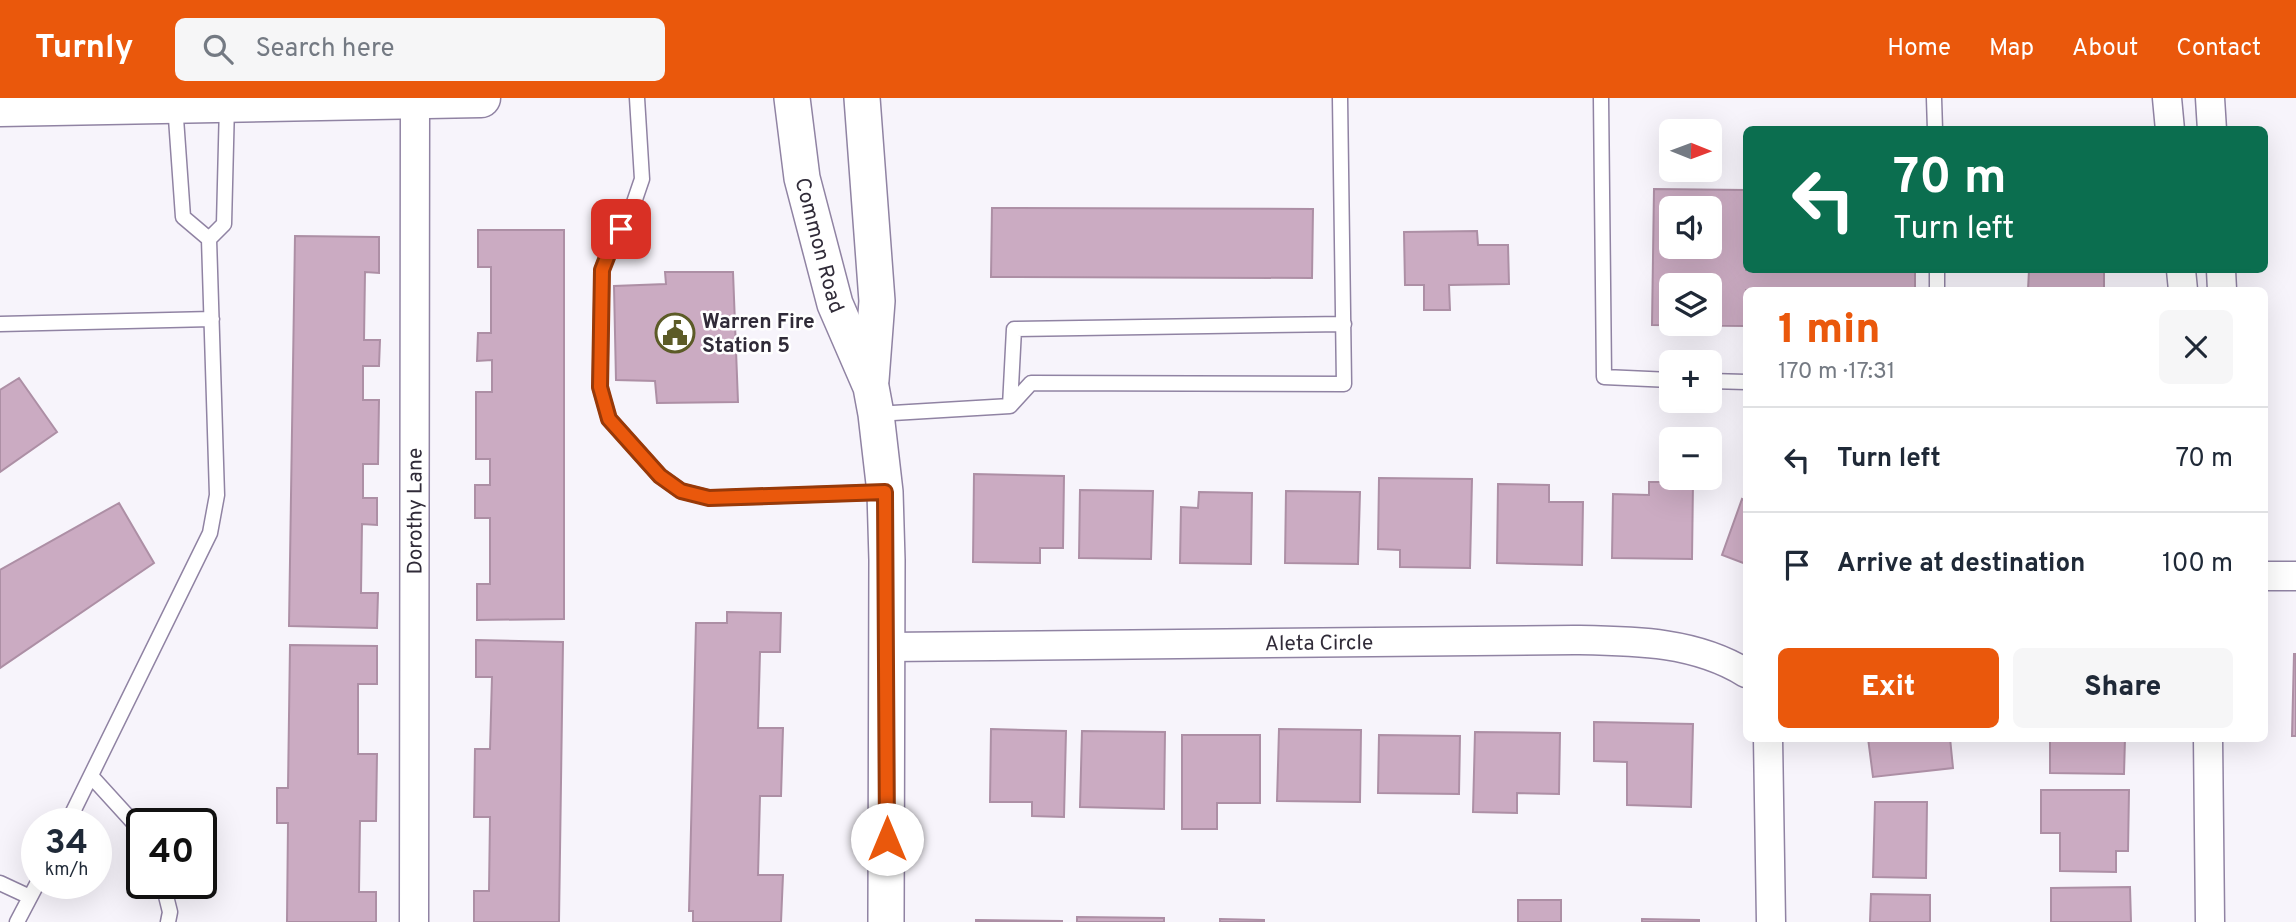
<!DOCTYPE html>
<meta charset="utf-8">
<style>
body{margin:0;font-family:Overpass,sans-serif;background:#f6f6f7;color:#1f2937;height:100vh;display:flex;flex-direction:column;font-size:26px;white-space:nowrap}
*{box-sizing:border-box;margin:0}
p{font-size:23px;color:#747a83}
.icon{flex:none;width:38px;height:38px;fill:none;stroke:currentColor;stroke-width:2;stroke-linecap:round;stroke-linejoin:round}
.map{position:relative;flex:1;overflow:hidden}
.panel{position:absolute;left:1743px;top:189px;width:525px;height:455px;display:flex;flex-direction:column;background:#fff;border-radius:10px;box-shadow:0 7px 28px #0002}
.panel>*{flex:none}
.hud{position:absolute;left:1743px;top:28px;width:525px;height:147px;border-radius:10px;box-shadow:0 7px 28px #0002;background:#0b6e4f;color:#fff;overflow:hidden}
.needle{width:46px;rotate:91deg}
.buttons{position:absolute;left:1659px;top:21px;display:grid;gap:14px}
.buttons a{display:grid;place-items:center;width:63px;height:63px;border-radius:10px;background:#fff;box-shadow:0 7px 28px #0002;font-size:35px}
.speed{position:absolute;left:21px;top:710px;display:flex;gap:14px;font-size:35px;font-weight:700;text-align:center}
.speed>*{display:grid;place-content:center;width:91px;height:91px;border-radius:50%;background:#fff;box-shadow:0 7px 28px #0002;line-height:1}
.speed small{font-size:18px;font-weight:400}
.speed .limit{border:4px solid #111;border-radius:10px;background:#fff;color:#111}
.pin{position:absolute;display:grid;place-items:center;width:60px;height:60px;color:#fff;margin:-30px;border-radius:14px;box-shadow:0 4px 10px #0006}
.me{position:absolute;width:77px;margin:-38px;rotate:0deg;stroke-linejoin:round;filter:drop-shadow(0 0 5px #0008)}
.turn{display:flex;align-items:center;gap:24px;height:147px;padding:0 35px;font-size:32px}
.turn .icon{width:91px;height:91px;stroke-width:2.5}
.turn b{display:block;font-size:49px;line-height:60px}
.round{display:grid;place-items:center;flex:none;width:74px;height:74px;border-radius:10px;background:#f6f6f7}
.summary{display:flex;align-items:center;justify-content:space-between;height:119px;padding:0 35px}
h1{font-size:42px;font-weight:800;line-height:52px;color:#ea580c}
.button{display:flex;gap:14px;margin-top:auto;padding:14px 35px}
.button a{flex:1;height:80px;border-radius:10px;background:#ea580c;color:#fff;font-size:28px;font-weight:800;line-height:80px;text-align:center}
.button a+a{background:#f6f6f7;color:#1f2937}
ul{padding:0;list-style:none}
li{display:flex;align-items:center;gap:21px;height:105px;padding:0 35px;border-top:2px solid #e0e1e3}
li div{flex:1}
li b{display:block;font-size:26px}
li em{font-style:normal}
header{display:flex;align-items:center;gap:42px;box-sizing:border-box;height:98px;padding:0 35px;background:#ea580c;color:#fff}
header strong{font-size:33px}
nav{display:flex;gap:38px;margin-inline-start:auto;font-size:24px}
.search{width:490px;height:63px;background:#f6f6f7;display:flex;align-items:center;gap:18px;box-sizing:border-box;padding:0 24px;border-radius:10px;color:#747a83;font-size:26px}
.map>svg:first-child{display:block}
.building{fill:#cbabc2;stroke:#ad8fa5;stroke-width:2;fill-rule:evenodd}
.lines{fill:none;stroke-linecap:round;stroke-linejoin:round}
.service-casing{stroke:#9083a3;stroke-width:17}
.minor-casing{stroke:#9083a3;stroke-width:31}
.tertiary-casing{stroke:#9083a3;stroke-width:38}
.secondary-casing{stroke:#9083a3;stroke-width:41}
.service{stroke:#fff;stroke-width:14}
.minor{stroke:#fff;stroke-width:28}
.tertiary{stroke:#fff;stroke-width:35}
.secondary{stroke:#fff;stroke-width:38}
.route-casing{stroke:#983908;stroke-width:18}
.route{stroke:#ea580c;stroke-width:12}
.labels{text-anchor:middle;stroke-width:5;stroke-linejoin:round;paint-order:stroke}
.street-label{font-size:21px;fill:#302b38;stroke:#fff}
.poi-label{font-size:21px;font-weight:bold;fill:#302b38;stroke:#fff;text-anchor:start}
</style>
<header>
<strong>Turnly</strong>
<div class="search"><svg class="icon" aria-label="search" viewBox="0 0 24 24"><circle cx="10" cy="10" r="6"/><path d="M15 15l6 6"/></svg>Search here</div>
<nav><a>Home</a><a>Map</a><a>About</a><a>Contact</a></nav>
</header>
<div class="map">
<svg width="2296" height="824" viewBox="0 0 2296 824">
<rect width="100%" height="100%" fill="#f7f4fb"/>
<path class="building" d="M1654,91l92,1v80h169v20h-169v36l-94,-1zM1671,110h39v39h-39zM1671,187h39v39h-39z
M992,110l321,1 -1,69 -321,-1z
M478,132h86v389l-87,1v-36h13v-66h-15v-33h15v-26h-14v-67h16v-32l-15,1 1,-28h13v-66h-13z
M1477,133l1,14h30l1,39 -60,1 1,25h-26v-25h-19l-1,-53z
M295,138l84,1v36l-14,-1 -1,68h16l-1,26h-16v34h16l-1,64h-15v34h14v27l-15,-1 -1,69h17l-1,35 -88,-2z
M2029,172h75v20h-76z
M665,174h68l5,130 -81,1 -2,-22 -39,-1 -2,-94 52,-2z
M19,280l38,54 -57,40v-82z
M974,376l90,2 -1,72h-23v15l-67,-1z
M1379,380l93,1 -2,89 -70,-1v-17l-22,-1z
M1649,384h44l-1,77 -80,-1 1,-64 36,1z
M1498,386l51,1v17h34l-1,63 -85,-2z
M1080,392l73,1 -2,68 -72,-1z
M1286,393l74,1 -2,72 -73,-1z
M1199,394l53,1 -1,71 -71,-1 1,-56 17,1z
M1742,401l4,2v63l-24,-9z
M119,405l35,60 -154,105v-98z
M727,514l54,1 -1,39h-20l-2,76h25l-2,68h-21l-2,79h25l-2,47h-88v-11h-4l7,-288h31z
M476,542l87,2 -4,280h-85v-31h15l1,-74h-16l1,-68h15l2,-72h-16z
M290,547l87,1v38h-19v70h19l-1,67h-16l-1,71h17v30h-89l1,-99h-11v-35h11z
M2294,556h2v82h-4z
M1594,624l99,2 -2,83 -64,-2v-43l-33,-1z
M991,631l75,2 -2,86 -32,-1v-14h-42z
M1279,631l82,1 -1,72 -83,-1z
M1082,633l83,1 -1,77 -84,-2z
M1475,634l85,1 -1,61 -42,-1v20l-44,-1z
M1182,637h78v68h-43v26h-35z
M1379,637l81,1 -1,58 -81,-1z
M1868,640h82l3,30 -80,9z
M2050,640h75l-1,36 -74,-1z
M2041,692h88l-1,61h-12v21l-56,-1v-38h-19z
M1875,704h52l-1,76 -53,-1z
M2130,789l1,35h-80v-34z
M1871,796l59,1v27h-60z
M1518,802h43v22h-43z
M1077,819l87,1v4h-87z
M1220,821l44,1v2h-44z
M1642,821l57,1v2h-57z
M976,822l86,1v1h-86z"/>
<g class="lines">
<defs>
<path id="service" d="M637,0l5,81 -13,38 -16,24 -11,29 -2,117 9,32 51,57 21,15 29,7 175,-6
M1601,0l3,279 67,3
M1934,0l1,32
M209,141l15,-15 3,-120
M1937,172v20
M0,226l212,-5
M1710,283l36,1
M1010,308l4,-77 330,-5
M876,316l134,-8 21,-23 313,1 -4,-286
M91,678l51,56
M67,726l143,-291 7,-38 -8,-256 -26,-22 -8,-113
M0,785l30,14
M163,786l7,28 -2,10
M17,824l20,-38"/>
<g id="minor">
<path d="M2167,0l3,32"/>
<path d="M2210,0l2,32"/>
<path d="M2181,172l2,20"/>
<path d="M2221,172l1,20"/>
<path d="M2264,478h32"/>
<path id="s1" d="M887,549l687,-7c60,1 120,1 172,33"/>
<path d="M1768,640l3,184"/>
<path d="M2208,640l2,184"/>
<path id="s2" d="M414,824l1,-823"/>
</g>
<g id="tertiary">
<path id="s3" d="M792,0l10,80 33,126 36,83 5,27 9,78 2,68 -1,362"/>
<path d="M862,0l15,203 -6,79"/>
</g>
<path id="secondary" d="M0,9l481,-9"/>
</defs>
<use href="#service" class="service-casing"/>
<use href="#minor" class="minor-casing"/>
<use href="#tertiary" class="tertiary-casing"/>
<use href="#secondary" class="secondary-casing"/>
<use href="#service" class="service"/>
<use href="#minor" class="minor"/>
<use href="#tertiary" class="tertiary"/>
<use href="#secondary" class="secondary"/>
</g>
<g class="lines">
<defs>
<path id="route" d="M621,131l-8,13 -11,28 -2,117 9,32 51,57 21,15 28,7 176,-6 2,347"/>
</defs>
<use href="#route" class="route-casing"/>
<use href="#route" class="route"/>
</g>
<defs>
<symbol id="civic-ring" viewBox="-11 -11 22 22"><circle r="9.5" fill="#fff" stroke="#5c5b27" stroke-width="1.5"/><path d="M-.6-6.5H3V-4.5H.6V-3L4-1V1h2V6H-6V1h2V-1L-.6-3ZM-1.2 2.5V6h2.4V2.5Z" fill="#5c5b27"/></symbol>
</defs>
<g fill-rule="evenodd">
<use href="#civic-ring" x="653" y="213" width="44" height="44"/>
</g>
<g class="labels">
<g class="street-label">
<text dy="7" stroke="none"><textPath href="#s3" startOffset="150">Common Road</textPath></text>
<text dy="7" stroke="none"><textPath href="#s2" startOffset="411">Dorothy Lane</textPath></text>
<text dy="7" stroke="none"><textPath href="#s1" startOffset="432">Aleta Circle</textPath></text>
</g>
<g class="poi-label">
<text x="702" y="230">Warren Fire<tspan x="702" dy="24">Station 5</tspan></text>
</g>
</g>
</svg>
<div class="buttons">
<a><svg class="needle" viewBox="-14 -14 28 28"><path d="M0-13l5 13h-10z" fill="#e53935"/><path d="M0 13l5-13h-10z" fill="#747a83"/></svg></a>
<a><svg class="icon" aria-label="sound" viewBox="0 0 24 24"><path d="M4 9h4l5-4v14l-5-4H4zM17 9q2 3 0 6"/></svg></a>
<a><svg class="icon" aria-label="layers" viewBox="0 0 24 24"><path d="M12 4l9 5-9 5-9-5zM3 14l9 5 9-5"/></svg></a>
<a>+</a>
<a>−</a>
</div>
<div class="speed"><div>34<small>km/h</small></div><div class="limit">40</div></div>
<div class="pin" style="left:621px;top:131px;background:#d93025"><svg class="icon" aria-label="arrive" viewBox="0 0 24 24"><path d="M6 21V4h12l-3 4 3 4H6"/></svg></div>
<svg class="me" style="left:887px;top:741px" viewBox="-20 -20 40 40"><circle r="19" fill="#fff"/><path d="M0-13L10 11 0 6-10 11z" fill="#ea580c"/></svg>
<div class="hud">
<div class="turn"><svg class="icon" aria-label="left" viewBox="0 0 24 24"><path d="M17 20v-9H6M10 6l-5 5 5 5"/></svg><div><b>70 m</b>Turn left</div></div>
</div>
<section class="panel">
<div class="summary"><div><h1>1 min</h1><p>170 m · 17:31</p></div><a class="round"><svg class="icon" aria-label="close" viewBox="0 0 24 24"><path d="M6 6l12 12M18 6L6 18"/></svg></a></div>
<ul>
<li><svg class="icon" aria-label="left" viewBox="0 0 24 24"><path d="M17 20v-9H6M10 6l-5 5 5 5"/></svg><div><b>Turn left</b></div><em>70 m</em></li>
<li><svg class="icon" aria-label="arrive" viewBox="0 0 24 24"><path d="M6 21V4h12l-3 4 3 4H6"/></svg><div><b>Arrive at destination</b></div><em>100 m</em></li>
</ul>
<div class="button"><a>Exit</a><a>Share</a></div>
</section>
</div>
